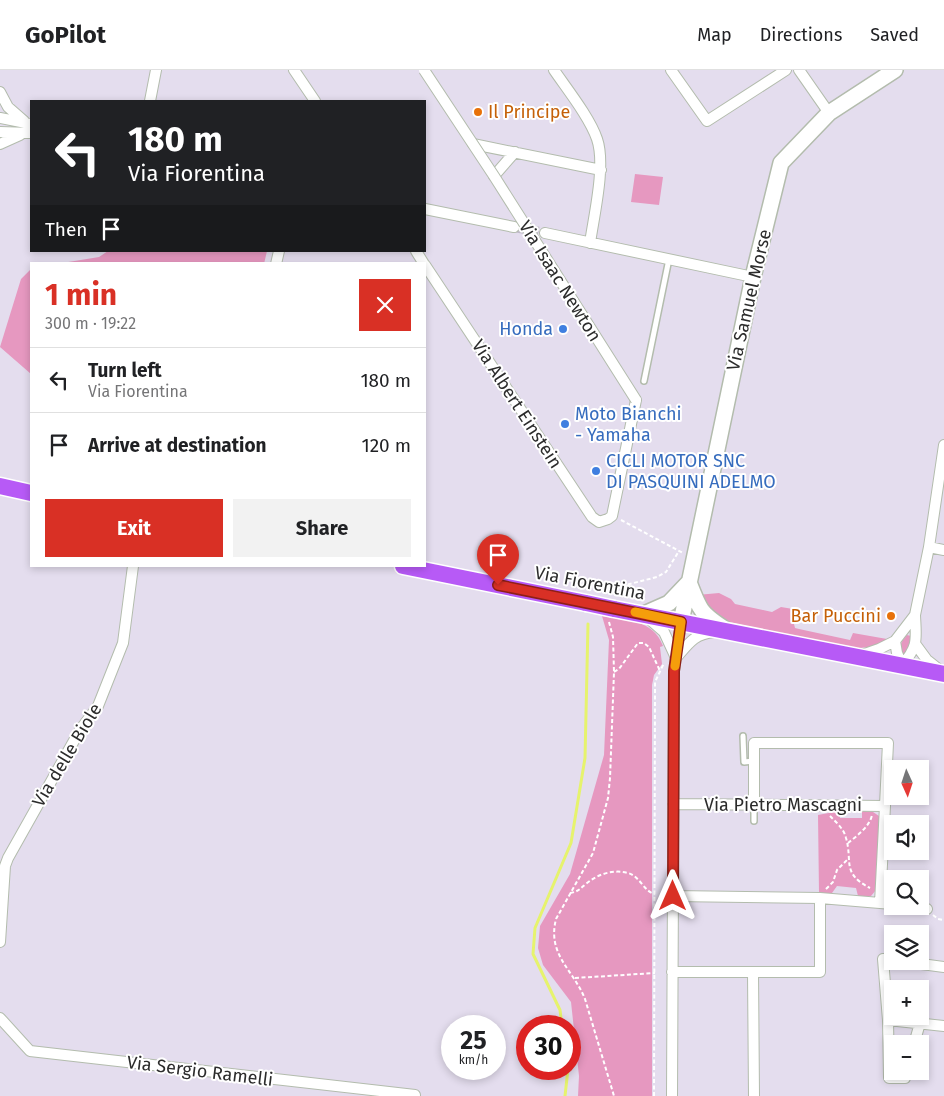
<!DOCTYPE html>
<meta charset="utf-8">
<style>
body{margin:0;font-family:"Fira Sans",sans-serif;background:#f2f2f2;color:#202124;height:100vh;display:flex;flex-direction:column;font-size:19px;white-space:nowrap}
*{box-sizing:border-box;margin:0}
p{font-size:16px;color:#757577}
.icon{flex:none;width:28px;height:28px;fill:none;stroke:currentColor;stroke-width:2;stroke-linecap:round;stroke-linejoin:round}
.map{position:relative;flex:1;overflow:hidden}
.sheet{position:absolute;left:30px;top:192px;width:396px;height:305px;display:flex;flex-direction:column;background:#fff;border-radius:0px;box-shadow:0 2px 8px #0003}
.sheet>*{flex:none}
.top-card{position:absolute;left:30px;top:30px;width:396px;height:152px;border-radius:0px;box-shadow:0 2px 8px #0003;background:#202124;color:#fff;overflow:hidden}
.needle{width:32px;rotate:177deg}
.buttons{position:absolute;left:884px;top:690px;display:grid;gap:10px}
.buttons a{display:grid;place-items:center;width:45px;height:45px;border-radius:0px;background:#fff;box-shadow:0 2px 8px #0003;font-size:25px}
.speed{position:absolute;left:441px;top:945px;display:flex;gap:10px;font-size:25px;font-weight:700;text-align:center}
.speed>*{display:grid;place-content:center;width:65px;height:65px;border-radius:50%;background:#fff;box-shadow:0 2px 8px #0003;line-height:1}
.speed small{font-size:12px;font-weight:400}
.speed .limit{border:8px solid #d22;background:#fff;color:#111}
.pin{position:absolute;display:grid;place-items:center;width:42px;height:42px;color:#fff;margin:-51px -21px;border-radius:50% 50% 50% 0;rotate:-45deg;box-shadow:0 0 5px #0007}
.pin .icon{rotate:45deg}
.me{position:absolute;width:55px;margin:-28px;rotate:0deg;stroke-linejoin:round;filter:drop-shadow(0 0 4px #0008)}
.turn{display:flex;align-items:center;gap:18px;height:105px;padding:0 15px;font-size:22px}
.turn .icon{width:65px;height:65px;stroke-width:2.5}
.turn b{display:block;font-size:35px;line-height:42px}
.then{display:flex;align-items:center;height:48px;padding:0 15px;background:#0003;gap:10px;font-size:19px}
.round{display:grid;place-items:center;flex:none;width:52px;height:52px;border-radius:0px;background:#f2f2f2}
.overview{display:flex;align-items:center;justify-content:space-between;height:85px;padding:0 15px}
h1{font-size:30px;font-weight:700;line-height:38px;color:#d93025}
.primary-button{display:flex;gap:10px;margin-top:auto;padding:10px 15px}
.primary-button a{flex:1;height:58px;border-radius:0px;background:#d93025;color:#fff;font-size:20px;font-weight:700;line-height:58px;text-align:center}
.primary-button a+a{background:#f2f2f2;color:#202124}
ul{padding:0;list-style:none}
li{display:flex;align-items:center;gap:15px;height:65px;padding:0 15px;border-top:1px solid #e0e0e0}
li div{flex:1}
li b{display:block;font-size:19px}
li em{font-style:normal}
header{display:flex;align-items:center;gap:30px;box-sizing:border-box;height:70px;padding:0 25px;background:#fff;border-bottom:1px solid #e0e0e0}
header strong{font-size:24px}
nav{display:flex;gap:28px;margin-inline-start:auto;font-size:18px}
.map>svg:first-child{display:block}
.green{fill:#e698c0}
.lines{fill:none;stroke-linecap:round;stroke-linejoin:round}
.stream{stroke:#e6f36d;stroke-width:3}
.street-tunnel{stroke:#bfbac7;stroke-width:10;stroke-dasharray:10 5;stroke-linecap:butt}
.lane-casing{stroke:#b3bcad;stroke-width:8}
.street-casing{stroke:#b3bcad;stroke-width:12}
.secondary-casing{stroke:#b3bcad;stroke-width:18}
.primary-casing{stroke:#fff;stroke-width:19}
.path{stroke:#fff;stroke-width:2;stroke-dasharray:4 2.5;stroke-linecap:butt}
.lane{stroke:#fff;stroke-width:5}
.street{stroke:#fff;stroke-width:10}
.secondary{stroke:#fff;stroke-width:15}
.primary{stroke:#b75af6;stroke-width:16}
.street-bridge-casing{stroke:#b3bcad;stroke-width:12;stroke-linecap:butt}
.primary-bridge-casing{stroke:#fff;stroke-width:19;stroke-linecap:butt}
.street-bridge{stroke:#fff;stroke-width:10}
.primary-bridge{stroke:#b75af6;stroke-width:16}
.route-casing{stroke:#8d1f18;stroke-width:12}
.route{stroke:#d93025;stroke-width:9}
.slow{stroke:#f59e0b;stroke-width:9}
.food-dot{fill:#e8710a;stroke:#fff;stroke-width:2}
.shop-dot{fill:#3f7fe0;stroke:#fff;stroke-width:2}
.labels{text-anchor:middle;stroke-width:4;stroke-linejoin:round;paint-order:stroke}
.food-label{font-size:18px;fill:#c56008;stroke:#fff;text-anchor:start}
.street-label{font-size:18px;fill:#2c2c2c;stroke:#fff}
.shop-label{font-size:18px;fill:#366cbe;stroke:#fff;text-anchor:start}
</style>
<header>
<strong>GoPilot</strong>
<nav><a>Map</a><a>Directions</a><a>Saved</a></nav>
</header>
<div class="map">
<svg width="944" height="1026" viewBox="0 0 944 1026">
<rect width="100%" height="100%" fill="#e4ddee"/>
<path class="green" d="M635,104l28,3 -4,28 -28,-3z
M108,181h159l-3,13h-208l43,-7z
M31,199v105l-31,-27 21,-68z
M719,523l12,6 4,5 37,8 9,-5 12,2v11l2,8 4,1 51,11 3,-7 34,6 -11,7 -24,3 -128,-28 -10,-6 -17,-20z
M602,546c24,4 51,3 61,30l-3,1 2,17 -8,11 -2,10v411h-74l1,-20 -8,-74 -28,-37 -5,-17 2,-22 30,-52 34,-119 5,-115z
M907,565l4,1 -3,15 -5,4c-5,-8 -2,-13 4,-20z
M839,741l1,7h22v-7l11,1 6,4 -3,74 -5,6h-13l-2,-8 -19,-2 -5,7h-13l-1,-78z"/>
<g class="lines">
<path class="stream" d="M562,956l-2,-16 -27,-56 2,-26 36,-85 14,-85 3,-134
M565,1026l3,-27"/>
<path class="street-tunnel" d="M514,157l31,6"/>
<defs>
<path id="lane" d="M644,311l25,-122
M743,666l1,26 10,-1
M754,751v-17"/>
<path id="street" d="M294,0l21,31
M554,0c13,19 36,48 43,69 9,26 -3,76 -7,104
M671,0l36,51 79,-51
M799,0l30,43
M0,22l8,15 16,14
M150,31l6,-31
M0,48l31,6
M0,62l31,1
M0,74l20,-9
M473,74l128,26
M494,106l21,-24
M425,139l89,18
M545,163l208,44
M416,181l8,13
M276,194l3,-13
M425,195l167,252 7,5 9,-3 4,-3 24,-116
M929,477l15,3
M915,545c1,24 4,31 -13,50l-5,-12 -2,-12 20,-26 14,-68 15,-102
M648,548l16,14 12,26c13,-15 18,-24 38,-26
M916,575l11,15 14,11
M859,586l20,-7 16,-8
M673,734l212,2 -5,97
M754,734v-61h134l-3,63
M673,826l147,2 72,6
M906,836l21,3
M0,872l5,-76 3,-8 72,-128 18,-24 25,-63 10,-77
M892,890l-9,-1 5,61 1,58h16l2,-7
M899,891l45,6
M672,902h148v-74
M753,902l1,124
M0,948l30,33 385,44
M888,950l56,6
M914,974l6,-21
M672,1026l2,-425 7,-49"/>
<path id="secondary" d="M644,544l25,-11 20,-21c11,29 12,32 39,49
M681,552l72,-345 28,-114 48,-50 66,-43"/>
<path id="primary" d="M0,416l31,7
M403,496l183,37
M614,539l330,65"/>
</defs>
<use href="#lane" class="lane-casing"/>
<use href="#street" class="street-casing"/>
<use href="#secondary" class="secondary-casing"/>
<use href="#primary" class="primary-casing"/>
<path class="path" d="M621,450l62,33
M604,523l2,-3 51,-13 9,-5 13,-21
M609,552l4,15 1,35 -4,106 -2,20 -15,55 -37,66c-9,36 17,50 29,80l29,97
M614,602l5,-3 19,-26h6l5,4 11,24
M830,746c6,6 14,13 16,22 7,24 -5,35 24,50
M848,773c9,-7 22,-17 24,-28
M826,819l7,-7 4,-12 11,-11
M570,823c8,-1 11,-5 17,-10 11,-9 27,-14 41,-10 12,3 16,19 27,21
M933,845l5,4 6,1
M575,908l80,-5
M654,1026l1,-414 9,-19"/>
<use href="#lane" class="lane"/>
<use href="#street" class="street"/>
<use href="#secondary" class="secondary"/>
<use href="#primary" class="primary"/>
<defs>
<path id="street-bridge" d="M424,0l70,106 142,224"/>
<path id="primary-bridge" d="M586,533l28,6"/>
</defs>
<use href="#street-bridge" class="street-bridge-casing"/>
<use href="#primary-bridge" class="primary-bridge-casing"/>
<use href="#street-bridge" class="street-bridge"/>
<use href="#primary-bridge" class="primary-bridge"/>
</g>
<g class="lines">
<defs>
<path id="route" d="M498,515l183,37 -7,49 -1,225"/>
</defs>
<use href="#route" class="route-casing"/>
<use href="#route" class="route"/>
<path class="slow" d="M635,542l46,10 -6,44"/>
</g>
<g class="food-dot">
<circle cx="478" cy="42" r="5"/>
<circle cx="891" cy="546" r="5"/>
</g>
<g class="shop-dot">
<circle cx="563" cy="259" r="5"/>
<circle cx="565" cy="354" r="5"/>
<circle cx="596" cy="401" r="5"/>
</g>
<g class="labels">
<g class="food-label">
<text x="488" y="48">Il Principe</text>
<text x="881" y="552" text-anchor="end">Bar Puccini</text>
</g>
<g class="street-label">
<text transform="translate(560 211) rotate(58)" y="6">Via Isaac Newton</text>
<text transform="translate(749 230) rotate(-77)" y="6">Via Samuel Morse</text>
<text transform="translate(517 334) rotate(57)" y="6">Via Albert Einstein</text>
<text transform="translate(590 513) rotate(11)" y="6">Via Fiorentina</text>
<text transform="translate(67 685) rotate(-59)" y="6">Via delle Biole</text>
<text x="783" y="741">Via Pietro Mascagni</text>
<text transform="translate(200 1001) rotate(7)" y="6">Via Sergio Ramelli</text>
</g>
<g class="shop-label">
<text x="553" y="265" text-anchor="end">Honda</text>
<text x="575" y="350">Moto Bianchi<tspan x="575" dy="21">- Yamaha</tspan></text>
<text x="606" y="397">CICLI MOTOR SNC<tspan x="606" dy="21">DI PASQUINI ADELMO</tspan></text>
</g>
</g>
</svg>
<div class="buttons">
<a><svg class="needle" viewBox="-14 -14 28 28"><path d="M0-13l5 13h-10z" fill="#e53935"/><path d="M0 13l5-13h-10z" fill="#757577"/></svg></a>
<a><svg class="icon" aria-label="sound" viewBox="0 0 24 24"><path d="M4 9h4l5-4v14l-5-4H4zM17 9q2 3 0 6"/></svg></a>
<a><svg class="icon" aria-label="search" viewBox="0 0 24 24"><circle cx="10" cy="10" r="6"/><path d="M15 15l6 6"/></svg></a>
<a><svg class="icon" aria-label="layers" viewBox="0 0 24 24"><path d="M12 4l9 5-9 5-9-5zM3 14l9 5 9-5"/></svg></a>
<a>+</a>
<a>−</a>
</div>
<div class="speed"><div>25<small>km/h</small></div><div class="limit">30</div></div>
<div class="pin" style="left:498px;top:515px;background:#d93025"><svg class="icon" aria-label="arrive" viewBox="0 0 24 24"><path d="M6 21V4h12l-3 4 3 4H6"/></svg></div>
<svg class="me" style="left:673px;top:826px" viewBox="-20 -20 40 40"><path d="M0-17L14 15 0 8-14 15z" fill="#d93025" stroke="#fff" stroke-width="4"/></svg>
<div class="top-card">
<div class="turn"><svg class="icon" aria-label="left" viewBox="0 0 24 24"><path d="M17 20v-9H6M10 6l-5 5 5 5"/></svg><div><b>180 m</b>Via Fiorentina</div></div>
<div class="then">Then<svg class="icon" aria-label="arrive" viewBox="0 0 24 24"><path d="M6 21V4h12l-3 4 3 4H6"/></svg></div>
</div>
<section class="sheet">
<div class="overview"><div><h1>1 min</h1><p>300 m · 19:22</p></div><a class="round" style="background:#d93025;color:#fff"><svg class="icon" aria-label="close" viewBox="0 0 24 24"><path d="M6 6l12 12M18 6L6 18"/></svg></a></div>
<ul>
<li><svg class="icon" aria-label="left" viewBox="0 0 24 24"><path d="M17 20v-9H6M10 6l-5 5 5 5"/></svg><div><b>Turn left</b><p>Via Fiorentina</p></div><em>180 m</em></li>
<li><svg class="icon" aria-label="arrive" viewBox="0 0 24 24"><path d="M6 21V4h12l-3 4 3 4H6"/></svg><div><b>Arrive at destination</b></div><em>120 m</em></li>
</ul>
<div class="primary-button"><a>Exit</a><a>Share</a></div>
</section>
</div>
